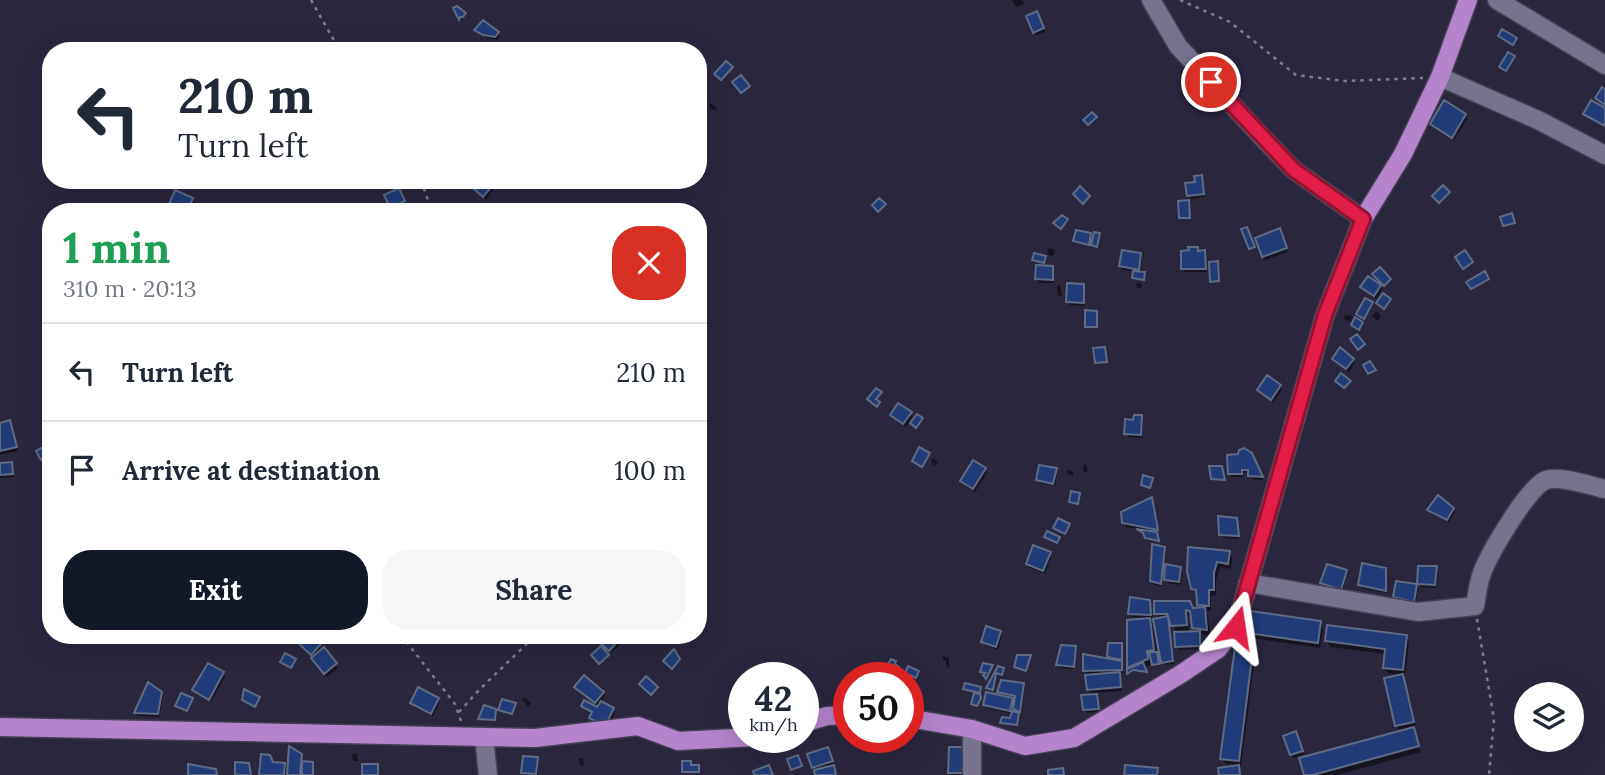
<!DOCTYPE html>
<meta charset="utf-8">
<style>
body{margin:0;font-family:Lora,serif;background:#f6f6f7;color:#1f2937;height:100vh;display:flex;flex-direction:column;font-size:26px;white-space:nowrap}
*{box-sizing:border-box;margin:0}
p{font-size:23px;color:#747a83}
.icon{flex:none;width:38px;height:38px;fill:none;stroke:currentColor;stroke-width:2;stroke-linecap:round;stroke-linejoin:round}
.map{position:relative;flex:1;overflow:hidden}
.panel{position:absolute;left:42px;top:203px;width:665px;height:441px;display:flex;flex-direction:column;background:#fff;border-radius:28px;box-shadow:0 7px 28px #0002}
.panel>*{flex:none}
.guide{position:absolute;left:42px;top:42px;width:665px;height:147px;border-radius:28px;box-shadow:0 7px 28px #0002;background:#fff;color:#1f2937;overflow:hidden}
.buttons{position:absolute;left:1514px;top:682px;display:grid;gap:14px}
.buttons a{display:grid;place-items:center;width:70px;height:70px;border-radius:50%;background:#fff;box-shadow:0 7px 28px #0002;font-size:35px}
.speed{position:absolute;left:728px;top:662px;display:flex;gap:14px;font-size:35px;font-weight:700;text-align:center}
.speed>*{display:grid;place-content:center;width:91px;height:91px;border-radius:50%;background:#fff;box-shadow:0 7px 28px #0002;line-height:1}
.speed small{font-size:18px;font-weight:400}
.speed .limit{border:10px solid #d22;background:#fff;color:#111}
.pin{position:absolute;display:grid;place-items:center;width:60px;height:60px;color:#fff;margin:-30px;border:4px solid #fff;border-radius:50%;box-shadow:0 2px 7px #0007}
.me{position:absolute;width:77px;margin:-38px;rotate:15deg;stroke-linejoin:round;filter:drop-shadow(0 0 5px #0008)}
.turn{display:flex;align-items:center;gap:24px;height:147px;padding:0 21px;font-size:32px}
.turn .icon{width:91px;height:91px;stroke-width:2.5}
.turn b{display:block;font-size:49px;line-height:60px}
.round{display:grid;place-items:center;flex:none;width:74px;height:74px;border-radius:28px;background:#f6f6f7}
.head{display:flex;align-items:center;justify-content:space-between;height:119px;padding:0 21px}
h1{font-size:42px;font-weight:800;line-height:52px;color:#1e9e55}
.primary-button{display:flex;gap:14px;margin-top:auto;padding:14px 21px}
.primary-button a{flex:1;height:80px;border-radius:28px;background:#111827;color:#fff;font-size:28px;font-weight:800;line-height:80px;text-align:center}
.primary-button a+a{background:#f6f6f7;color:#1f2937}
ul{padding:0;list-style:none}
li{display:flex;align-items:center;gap:21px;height:98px;padding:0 21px;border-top:2px solid #e0e1e3}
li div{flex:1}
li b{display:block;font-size:26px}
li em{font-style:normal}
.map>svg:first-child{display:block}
.shadow{fill:#0007;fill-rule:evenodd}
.building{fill:#213c79;stroke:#5f6c85;stroke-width:2}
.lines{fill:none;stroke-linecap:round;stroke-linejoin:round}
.minor-casing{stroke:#434054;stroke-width:21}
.major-casing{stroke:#434054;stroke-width:21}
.path{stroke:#7f7c90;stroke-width:2.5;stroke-dasharray:3.5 5;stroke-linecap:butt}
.minor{stroke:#77738f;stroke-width:18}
.major{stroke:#b584cc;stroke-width:18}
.route-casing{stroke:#92132f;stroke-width:18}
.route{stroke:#e11d48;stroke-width:12}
</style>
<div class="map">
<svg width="1605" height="775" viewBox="0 0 1605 775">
<rect width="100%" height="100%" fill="#2a263e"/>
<path class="shadow" d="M1012,0h11l1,4 -8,3z
M1038,16l7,16 -9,3 -2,-3z
M476,30l22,3 2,3 -3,4 -10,-2z
M710,103l6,4 -1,4 -6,-4z
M1465,115l2,4 -13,21 -22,-15z
M1201,177l4,20 -14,2 -2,-4z
M465,180h33l1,3 -13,16z
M399,191l7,14 -12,6 -7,-15z
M176,192l16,7 2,4 -4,9h-7l-5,-4 -2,4h-8z
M1281,234l6,18 -22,8 -2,-4z
M1049,248l6,2 -2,7 -6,-3z
M1197,249l9,7 1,16h-22l-2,-3z
M1140,254l2,4 -2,15 4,2v5l-10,-1v-8l-11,-1 -2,-4z
M1052,268l2,15h-15l-2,-4z
M1136,283h6v5h-5z
M1060,285l2,11h-4l-1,-10z
M1083,285l2,21 -15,-1 -2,-3z
M1380,286l2,3 -6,10 -14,-12z
M1376,311l5,5 -3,5 -6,-5z
M1345,314l7,2 -1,6 -7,-3z
M1334,359l19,1 2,3 -6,9z
M1280,386l2,4 -9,12 -14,-12z
M910,413l2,4 -6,10 -14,-12z
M1141,417l2,4 -1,17 -14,-1 -2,-4z
M0,425l11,1 7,25 -18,4z
M51,445v14l-7,3 -5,-10z
M933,458l5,4 -3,4 -4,-4z
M1254,459l9,21 -11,-1 -2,-6h-6l-1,4h-11l-2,-4z
M11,464l3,13 -14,1v-13z
M1084,464l3,2v7l-4,-2z
M985,470l2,3 -12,19 -11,-7 -2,-4z
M1055,470l2,3 -2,13 -15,-3 -2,-3z
M1067,470l6,1v5l-6,-2z
M1151,499l7,34 -3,-1 3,9 -11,-2 -3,-9 -18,-3 -2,-4z
M1453,509l2,4 -6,9 -18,-9 -2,-3z
M1236,519l3,20 -16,-1 -2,-3z
M1164,548l2,4 -2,14 16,3 2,4 -2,12 -12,-2 -5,-7 -1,11 -8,-2 -2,-4z
M1049,553l2,4 -6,17 -15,-6 -2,-4z
M1229,553l4,6 -3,10 -10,-2 -4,13v15l-5,1v15h-6l3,4 2,20 -11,-1 2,15 -22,1 -2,-4 1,-12 -10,-17 6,47 -9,1 -9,-62 37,7h8l-12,-39zM1188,616h5v11l4,6 -8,1z
M1436,568l2,3 -2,17 -15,-1 -2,-4z
M1385,570l2,4v19l-25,-5 -2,-4z
M1345,571l2,4 -5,18 -18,-6 -2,-4z
M1416,585l2,4 -3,16 -18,-5 -2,-3z
M1149,602l3,16 -20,-1 -2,-4z
M1149,619l4,7 5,39 -4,1 -5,-9 1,8 -6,3 1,4 -9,-1 -7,3v-7z
M1320,623l3,6 -3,19 -68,-10 -3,-6z
M1000,633l2,3 -4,14 -13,-5 -2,-3z
M309,635l29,33 -11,9 -13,-19 -13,-13z
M1406,636l3,6 -4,34 -4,-1 4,6 11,47 -4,1 9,23 -84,23h-31l95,-43 -4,-6 4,-51 -13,-2 -4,-5 2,-14 -56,-7 -3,-6z
M619,640l2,4 -10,9 -9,-9z
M1109,644l12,1 2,3v25h-4l3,18 -27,2 3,6 2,13 -13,1 -2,-3 7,-14 -4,-6v-13l-3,-7 24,-10z
M1074,647l2,4 -1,18 -15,-1 -2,-4z
M1252,652l3,5 -14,109 -15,-2 -4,-6z
M943,656l6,2v10l-3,-2v-6h-3z
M223,674l2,3 -14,25 -15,-8 -2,-4z
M1023,685l2,3 -4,26 -2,-1 -2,12 -14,-2 9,-3 1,-6 -26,-6 -2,-3 17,-8 -3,-5zM1013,705l5,10 -7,-2z
M578,690l25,3 2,3 -6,7 16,10 -8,16 -14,-8 -2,-3 2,-4 -10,-8 19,4z
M161,693l2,4 -4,20 -21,-1 -2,-3z
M524,697l7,6 -3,4 -6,-8z
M437,699l2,4 -6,13 -19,-9 -2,-4z
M1285,737h12l7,17 -10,4z
M950,748l18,27h-17z
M829,752l7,23h-19l-3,-8z
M352,754h5l1,7h-5z
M300,755l2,8 10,1 2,11h-54l12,-11 12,1 5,8z
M579,758h4l1,7 -4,1z
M536,759l2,3v13h-14l-1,-3z"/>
<path class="building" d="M457,6l9,7 -3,4h-3l-1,3 -6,-12z
M1037,11l7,17 -11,5 -7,-17z
M483,20l16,12 -4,5 -12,-2 -9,-5z
M1502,29l15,9 -4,7 -15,-9z
M1508,52l7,4 -9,15 -7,-4z
M726,61l7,6 -12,13 -7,-6z
M741,75l9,11 -9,7 -9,-11z
M1602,87l3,2v16l-10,-7z
M1444,100l22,14 -14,24 -22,-14z
M1591,100l14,8v18l-22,-12z
M1092,112l5,5 -9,8 -5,-5z
M1202,175l2,19 -17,2 -2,-13 10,-1 -1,-6z
M464,180h33l-14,17z
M1443,185l7,7 -11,11 -7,-7z
M1080,186l10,10 -7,8 -10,-10z
M399,188l6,13 -15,7 -6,-13z
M175,190l18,8 -5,12 -12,-4 -3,6 -7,-1z
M879,198l7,6 -8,8 -6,-7z
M1189,200l1,18h-11l-1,-17z
M1512,213l3,10 -12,3 -3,-9z
M1062,215l6,4 -7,10 -8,-6z
M1247,227l8,20 -6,2 -8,-20z
M1280,228l7,20 -25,9 -7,-19z
M1076,230l15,3 -2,12 -16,-4z
M1094,232l6,1 -3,14 -6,-2z
M1188,247h10v4l7,-1 1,19h-25v-18l8,-1z
M1122,250l19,3 -2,17 -20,-4z
M1465,250l8,12 -10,7 -8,-12z
M1034,253l12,3 -2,7 -12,-3z
M1218,261l1,20 -9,1 -1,-20z
M1036,265l17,1v14l-18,-1z
M1380,267l11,12 -7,7 -12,-12z
M1133,271l12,1 -1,8 -12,-2z
M1485,271l4,8 -18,10 -5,-7z
M1368,276l13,9 -7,11 -14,-9z
M1067,283l17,1v19l-18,-1z
M1383,293l8,6 -7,10 -8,-6z
M1365,298l8,4 -9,17 -8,-5z
M1085,310l12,1v16h-12z
M1355,317l8,5 -4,8 -8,-5z
M1357,334l8,10 -7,6 -8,-11z
M1105,347l2,15 -12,1 -2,-15z
M1340,347l14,12 -8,10 -14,-10z
M1370,361l6,9 -8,4 -5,-9z
M1341,373l10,8 -7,7 -9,-7z
M1267,375l14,10 -10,15 -14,-10z
M876,388l6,4 -6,7 4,3 -3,5 -10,-8z
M898,403l14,9 -9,12 -13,-9z
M917,414l6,4 -7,10 -6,-5z
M1134,415h8l-1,20 -17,-1 1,-15 8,1z
M10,420l7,27 -17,4v-28z
M51,443v12l-10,5 -5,-9z
M919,447l11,6 -8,14 -10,-6z
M1244,448l8,5 11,24 -15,-1v-6h-6v4h-14l-1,-19 11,-1 1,-4z
M973,460l13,8 -13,21 -13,-8z
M12,462l1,12 -13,1v-12z
M1039,465l18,3 -4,16 -17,-4z
M1209,466h13l3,14 -14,-1z
M1143,475l10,3 -3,10 -9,-3z
M1071,491l9,2 -2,11 -9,-2z
M1438,495l16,13 -7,12 -20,-10z
M1152,497l6,33 -36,-7 -1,-11z
M1218,516l19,2 2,18 -20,-1z
M1058,518l12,6 -5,10 -12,-6z
M1136,529l21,3 2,9 -14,-3 -2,-5z
M1047,531l13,6 -3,6 -13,-6z
M1152,544l13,3 -4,37 -11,-3z
M1033,545l18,7 -8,19 -17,-7z
M1188,547l42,4 -2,13 -11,-2 -3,11v17h-5v16l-12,-1 -1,-15 -5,-1 -4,-18z
M1362,563l24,5v23l-28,-6z
M1165,564l16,3 -2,15 -15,-2z
M1327,564l20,6 -6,20 -21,-7z
M1418,566h19l-2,19 -18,-1z
M1396,581l21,3 -3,18 -21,-5z
M1130,597l20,3 1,15 -23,-1z
M1154,601h36l3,7 12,-1 2,23 -15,-2 -2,-17 -4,-1 1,15 -16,1 -4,-12h-13z
M1250,611l71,10 -3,22 -71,-10z
M1168,616l5,45 -12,2 -8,-44z
M1150,618l4,32 -7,1 1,8 -21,9v-48z
M1327,625l80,10 -4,35 -20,-2 2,-19 -60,-8z
M986,626l15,5 -5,16 -15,-5z
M1200,631v15l-25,1 -1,-15z
M302,635h10l9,9 -10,11 -15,-14z
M603,635h13l4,4 -11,12 -11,-10z
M1108,643h14v17l-15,-3z
M1061,645l15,1 -2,21 -18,-2z
M601,646l8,9 -10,9 -8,-9z
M324,647l13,16 -13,11 -13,-16z
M1235,647l18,3 -14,111 -19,-2z
M674,649l6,10 -8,10 -9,-8z
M1149,652h8l2,12 -7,1z
M285,653l11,6 -5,9 -11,-6z
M1083,654l39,7v9l-39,1z
M1017,655h14l-5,16 -12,-4z
M891,659l5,2 -1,3 4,3 1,3 -3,7h-16z
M1143,662l4,10 -14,-2 -6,4v-5z
M208,663l16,9 -15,28 -17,-10z
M983,663l10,2 -7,14 -3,-4 2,-2 -5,-1z
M908,666l11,5 -3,7 -11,-5z
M998,666l6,2 -2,7 -6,-2 -3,17 -7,-2z
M1120,672l1,15 -34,3 -2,-15z
M1403,674l11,48 -19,4 -11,-48z
M584,675l20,17 -9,11 -21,-16z
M646,676l12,11 -7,8 -12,-11z
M1001,680l23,3 -4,29 -7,-3 2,-13 -18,-4z
M148,682l14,10 -4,22 -24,-1z
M965,683l16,4 -1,6 -17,-4z
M418,687l21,11 -8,16 -21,-11z
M244,689l16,8 -5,10 -13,-7z
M986,692l27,6 -3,13 -27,-6z
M181,693l12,5 -6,13 -12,-5z
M974,693l6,1 1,4 -4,8 -6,-2z
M1097,694l2,15 -16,1 -2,-15z
M502,699l14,4 -4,11 -14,-4z
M584,700l13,7 4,-6 13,7 -9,18 -16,-8 3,-6 -11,-6z
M484,705l12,4 -1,11 -17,-1z
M1012,711l7,2 -2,12 -17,-2 2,-6 8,1z
M1414,727l5,19 -106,29h-9l-5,-17z
M1296,731l7,20 -13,4 -7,-19z
M289,746l13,8 -2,21h-13z
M828,747l5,14 -21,7 -5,-14z
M949,747h18v26h-19z
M261,754l9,1 3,7 12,1 -1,12h-25z
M798,755l4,11 -11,4 -4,-11z
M523,756l15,1 -2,17 -15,-1z
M302,761l11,1v13h-11z
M682,761h9v4h8v7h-17z
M235,762l14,1 2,12h-16z
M188,764l28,5 1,6h-29z
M362,764h16v11h-16z
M769,765l4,10h-19l-1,-4z
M834,765l2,10h-21l-1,-5z
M1125,765l33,3 -1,7h-33z
M1239,765l1,10h-21l-1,-7z
M1063,768l1,7h-16v-5z"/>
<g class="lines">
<defs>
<path id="minor" d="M1151,0l27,46 83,90 33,34 69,49
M1497,0l108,65
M1440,77l98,43 67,35
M1248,583l170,29 57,-6c2,-11 3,-23 7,-33 7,-19 46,-86 64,-93 13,-5 45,6 59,9
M972,729v46
M484,737l4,38"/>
<path id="major" d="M908,718l64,11 53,17 49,-8 107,-64 37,-25 18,-22 89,-312 38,-96 40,-65 37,-77 28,-77
M803,723l24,-7 22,-1
M0,727l535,11 103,-12 40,15 77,-4"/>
</defs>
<use href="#minor" class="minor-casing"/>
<use href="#major" class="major-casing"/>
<path class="path" d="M311,0l29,51
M1180,0l50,22 66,53 48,6 79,-3
M421,180l11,32
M1477,619l17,100 -5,56
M401,635l54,69 6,17
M459,712l22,-24 55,-53"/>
<use href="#minor" class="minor"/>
<use href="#major" class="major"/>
</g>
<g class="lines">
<defs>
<path id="route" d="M1211,82l83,88 69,49 -38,96 -89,312"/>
</defs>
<use href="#route" class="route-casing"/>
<use href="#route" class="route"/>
</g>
</svg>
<div class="buttons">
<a><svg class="icon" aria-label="layers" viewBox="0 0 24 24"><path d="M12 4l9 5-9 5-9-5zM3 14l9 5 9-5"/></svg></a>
</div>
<div class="speed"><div>42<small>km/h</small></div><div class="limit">50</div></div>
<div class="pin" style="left:1211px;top:82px;background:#d93025"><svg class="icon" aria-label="arrive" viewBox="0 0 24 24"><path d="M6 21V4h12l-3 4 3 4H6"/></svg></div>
<svg class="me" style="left:1236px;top:627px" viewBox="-20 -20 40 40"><path d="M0-17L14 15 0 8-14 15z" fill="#e11d48" stroke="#fff" stroke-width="4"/></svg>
<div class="guide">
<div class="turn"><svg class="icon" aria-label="left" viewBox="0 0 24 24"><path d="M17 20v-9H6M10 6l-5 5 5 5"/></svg><div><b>210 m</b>Turn left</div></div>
</div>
<section class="panel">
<div class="head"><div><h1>1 min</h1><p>310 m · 20:13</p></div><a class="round" style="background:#d93025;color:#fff"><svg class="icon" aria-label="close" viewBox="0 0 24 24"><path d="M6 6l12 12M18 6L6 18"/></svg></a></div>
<ul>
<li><svg class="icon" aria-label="left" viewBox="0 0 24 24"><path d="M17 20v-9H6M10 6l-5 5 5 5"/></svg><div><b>Turn left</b></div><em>210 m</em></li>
<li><svg class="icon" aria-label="arrive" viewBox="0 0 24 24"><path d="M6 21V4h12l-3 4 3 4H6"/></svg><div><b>Arrive at destination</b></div><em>100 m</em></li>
</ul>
<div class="primary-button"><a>Exit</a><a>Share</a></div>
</section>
</div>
